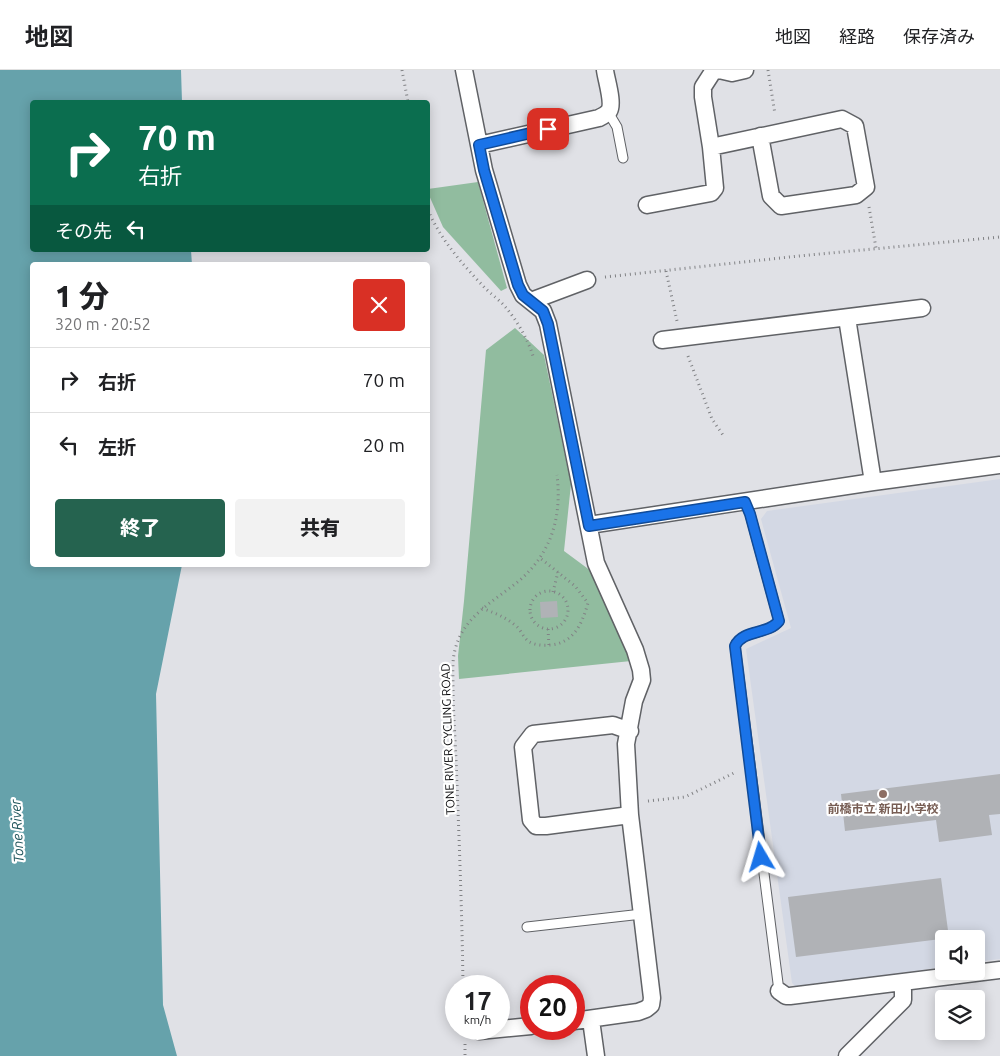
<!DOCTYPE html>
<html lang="ja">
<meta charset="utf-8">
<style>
body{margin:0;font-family:Ubuntu,"Noto Sans JP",sans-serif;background:#f2f2f2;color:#202124;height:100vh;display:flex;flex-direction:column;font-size:19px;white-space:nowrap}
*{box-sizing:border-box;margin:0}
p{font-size:16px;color:#757577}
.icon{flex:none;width:28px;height:28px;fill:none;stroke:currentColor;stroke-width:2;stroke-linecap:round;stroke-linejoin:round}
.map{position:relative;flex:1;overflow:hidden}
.side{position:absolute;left:30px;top:192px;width:400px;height:305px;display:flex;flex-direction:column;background:#fff;border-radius:5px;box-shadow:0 2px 12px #0003}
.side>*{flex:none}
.banner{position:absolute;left:30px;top:30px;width:400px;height:152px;border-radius:5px;box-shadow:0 2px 12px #0003;background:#0b6e4f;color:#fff;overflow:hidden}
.tools{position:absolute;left:935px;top:860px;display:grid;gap:10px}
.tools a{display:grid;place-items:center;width:50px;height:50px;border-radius:5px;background:#fff;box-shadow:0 2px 12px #0003;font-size:25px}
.speed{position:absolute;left:445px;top:905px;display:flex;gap:10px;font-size:25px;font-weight:700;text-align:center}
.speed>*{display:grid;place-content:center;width:65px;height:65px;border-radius:50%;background:#fff;box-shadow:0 2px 12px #0003;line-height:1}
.speed small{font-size:12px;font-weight:400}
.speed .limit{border:8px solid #d22;background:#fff;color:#111}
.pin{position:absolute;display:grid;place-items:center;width:42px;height:42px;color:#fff;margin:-21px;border-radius:10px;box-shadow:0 2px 8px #0006}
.me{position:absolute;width:55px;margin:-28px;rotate:353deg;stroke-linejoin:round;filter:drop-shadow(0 0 4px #0008)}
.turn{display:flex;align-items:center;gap:18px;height:105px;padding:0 25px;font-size:22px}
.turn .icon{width:65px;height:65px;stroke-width:2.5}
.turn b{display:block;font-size:35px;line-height:42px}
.then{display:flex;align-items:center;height:48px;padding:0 25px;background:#0003;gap:10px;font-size:19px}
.round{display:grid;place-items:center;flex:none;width:52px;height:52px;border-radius:5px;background:#f2f2f2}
.overview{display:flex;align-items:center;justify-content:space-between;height:85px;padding:0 25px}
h1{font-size:30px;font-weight:800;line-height:38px}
.button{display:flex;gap:10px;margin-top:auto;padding:10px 25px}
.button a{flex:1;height:58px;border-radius:5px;background:#25634f;color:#fff;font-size:20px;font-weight:800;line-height:58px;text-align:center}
.button a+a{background:#f2f2f2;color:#202124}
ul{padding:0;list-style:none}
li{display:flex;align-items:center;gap:15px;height:65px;padding:0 25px;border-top:1px solid #e0e0e0}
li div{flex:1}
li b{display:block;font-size:19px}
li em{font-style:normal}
header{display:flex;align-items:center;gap:30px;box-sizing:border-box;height:70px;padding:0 25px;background:#fff;border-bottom:1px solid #e0e0e0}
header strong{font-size:24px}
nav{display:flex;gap:28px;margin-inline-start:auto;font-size:18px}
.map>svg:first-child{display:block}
.built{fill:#d3d8e4}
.green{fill:#91bc9f}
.water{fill:#66a2ab}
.building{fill:#b0b2b6}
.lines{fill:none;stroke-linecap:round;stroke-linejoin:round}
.lane-casing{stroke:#606266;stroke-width:11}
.street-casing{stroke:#606266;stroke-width:19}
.path{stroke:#818285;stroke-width:3;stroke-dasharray:1 4;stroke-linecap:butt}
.lane{stroke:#fff;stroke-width:9}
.street{stroke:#fff;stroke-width:16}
.route-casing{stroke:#114b97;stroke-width:12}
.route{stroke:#1a73e8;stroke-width:9}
.education-dot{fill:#8d6e63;stroke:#fff;stroke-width:2}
.labels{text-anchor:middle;stroke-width:4.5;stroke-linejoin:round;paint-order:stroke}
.street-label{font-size:12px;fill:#0b0b0d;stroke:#fff}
.education-label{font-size:12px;font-weight:bold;fill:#785e54;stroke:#fff}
.water-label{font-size:14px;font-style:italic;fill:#20555c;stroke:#fff}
</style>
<header>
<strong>地図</strong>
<nav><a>地図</a><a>経路</a><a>保存済み</a></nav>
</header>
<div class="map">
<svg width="1000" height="986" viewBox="0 0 1000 986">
<rect width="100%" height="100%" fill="#e0e1e6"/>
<path class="built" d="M1000,409v480l-24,3v-23h-32v28l-148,20 -4,-4 -46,-334 45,-21 -30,-109 6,-8z"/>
<path class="green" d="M478,112l29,106 -6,3 -58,-64 -15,-34v-4z
M515,258l29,27 27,129 -7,67 27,20 40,90 -172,18 -1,-23 6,-55 22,-251z"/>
<path class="water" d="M0,0h181l1,32h-150v148h159l1,15h-160v300h150l-26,129 7,311 14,51h-177z"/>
<path class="building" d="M557,531l1,16 -17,1 -1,-16z
M1000,704v40l-11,1 3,20 -53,7 -3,-22 -91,11 -4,-37z
M941,808l8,60 -153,19 -8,-60z"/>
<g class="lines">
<defs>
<path id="lane" d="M608,42l9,15 6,31
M745,432l5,12 29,107c-10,14 -36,8 -44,25l44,345
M527,857l115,-13"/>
<path id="street" d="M464,0l20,100 34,115 5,10 20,16 5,13 48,239 39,87 6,20 1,10 -8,21 -8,43 4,71 22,183 -1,7 -5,4 -8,3 -64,9
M719,0l13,3 13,-3
M479,75l120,-27c4,-2 8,-4 10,-7 5,-8 -3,-32 -4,-41
M711,77l131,-28 13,7 11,61 -10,8 -75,11 -10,-10 -11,-60
M647,135l64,-12 4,-5 -4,-41 -8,-50v-10l11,-17
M531,231l56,-21
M847,248l26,164
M662,270l260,-32
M589,455l284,-43 127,-17
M630,661l-17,-6 -80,9 -10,13 8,73 5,6h10l84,-11
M779,921l7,5h4l210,-26
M591,950l5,36
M479,961l52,-5
M847,986l56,-56v-17"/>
</defs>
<use href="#lane" class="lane-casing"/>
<use href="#street" class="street-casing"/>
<path class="path" d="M402,0l6,32
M768,0l7,44
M869,137l7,41
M428,140c12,29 35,55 57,78 7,7 16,13 22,21 11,13 21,31 26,47
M666,201l11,50
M605,207l194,-21 201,-19
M688,286l24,63 11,16
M530 540a19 19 0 1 1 38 0a19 19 0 1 1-38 0Z
M553,522l5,-20
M482,538c12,5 24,9 34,18 5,4 7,11 12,15 6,4 15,5 22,4 24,-2 32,-21 38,-42l-13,-17 -35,-28
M548,559l1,17
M648,731l37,-4 51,-25
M463,916c-1,-75 -4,-151 -7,-226 -1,-25 -3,-51 -3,-76 0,-11 -1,-23 2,-34 8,-34 40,-49 65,-70 32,-28 42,-64 37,-105
M465,974v12"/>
<use href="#lane" class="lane"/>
<use href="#street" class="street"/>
</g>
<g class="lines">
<defs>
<path id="route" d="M548,59l-69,16 5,25 34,115 5,10 20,16 5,13 41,202 156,-24 5,12 29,107c-11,14 -36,8 -44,25l26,211"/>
</defs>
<use href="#route" class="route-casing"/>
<use href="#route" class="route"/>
</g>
<circle class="education-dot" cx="883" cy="724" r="5"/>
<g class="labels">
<g class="street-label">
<text transform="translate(448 669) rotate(-92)" y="4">TONE RIVER CYCLING ROAD</text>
</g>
<g class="education-label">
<text x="883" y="743">前橋市立 新田小学校</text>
</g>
<g class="water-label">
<text transform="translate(17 761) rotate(-93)" y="5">Tone River</text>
</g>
</g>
</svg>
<div class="tools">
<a><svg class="icon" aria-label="sound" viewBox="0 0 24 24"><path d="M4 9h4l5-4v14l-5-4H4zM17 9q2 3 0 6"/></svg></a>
<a><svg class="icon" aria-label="layers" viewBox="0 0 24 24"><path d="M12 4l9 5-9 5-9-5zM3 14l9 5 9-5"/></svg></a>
</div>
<div class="speed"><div>17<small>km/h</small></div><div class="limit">20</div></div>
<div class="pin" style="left:548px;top:59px;background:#d93025"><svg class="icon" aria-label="arrive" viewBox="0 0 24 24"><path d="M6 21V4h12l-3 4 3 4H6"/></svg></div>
<svg class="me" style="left:761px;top:787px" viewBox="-20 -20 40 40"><path d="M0-17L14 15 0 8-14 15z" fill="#1a73e8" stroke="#fff" stroke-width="4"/></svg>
<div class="banner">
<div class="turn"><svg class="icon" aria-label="right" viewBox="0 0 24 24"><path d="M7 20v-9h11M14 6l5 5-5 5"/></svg><div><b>70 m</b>右折</div></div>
<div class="then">その先<svg class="icon" aria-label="left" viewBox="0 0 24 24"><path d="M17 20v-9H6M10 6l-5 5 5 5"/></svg></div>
</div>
<section class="side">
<div class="overview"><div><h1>1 分</h1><p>320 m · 20:52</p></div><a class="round" style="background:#d93025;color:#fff"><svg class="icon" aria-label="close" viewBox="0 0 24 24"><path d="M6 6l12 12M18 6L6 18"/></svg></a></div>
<ul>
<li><svg class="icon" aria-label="right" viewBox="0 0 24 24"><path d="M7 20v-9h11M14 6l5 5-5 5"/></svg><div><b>右折</b></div><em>70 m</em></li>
<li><svg class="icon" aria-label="left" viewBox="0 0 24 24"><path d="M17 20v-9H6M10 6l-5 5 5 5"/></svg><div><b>左折</b></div><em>20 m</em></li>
</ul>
<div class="button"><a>終了</a><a>共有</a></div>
</section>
</div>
